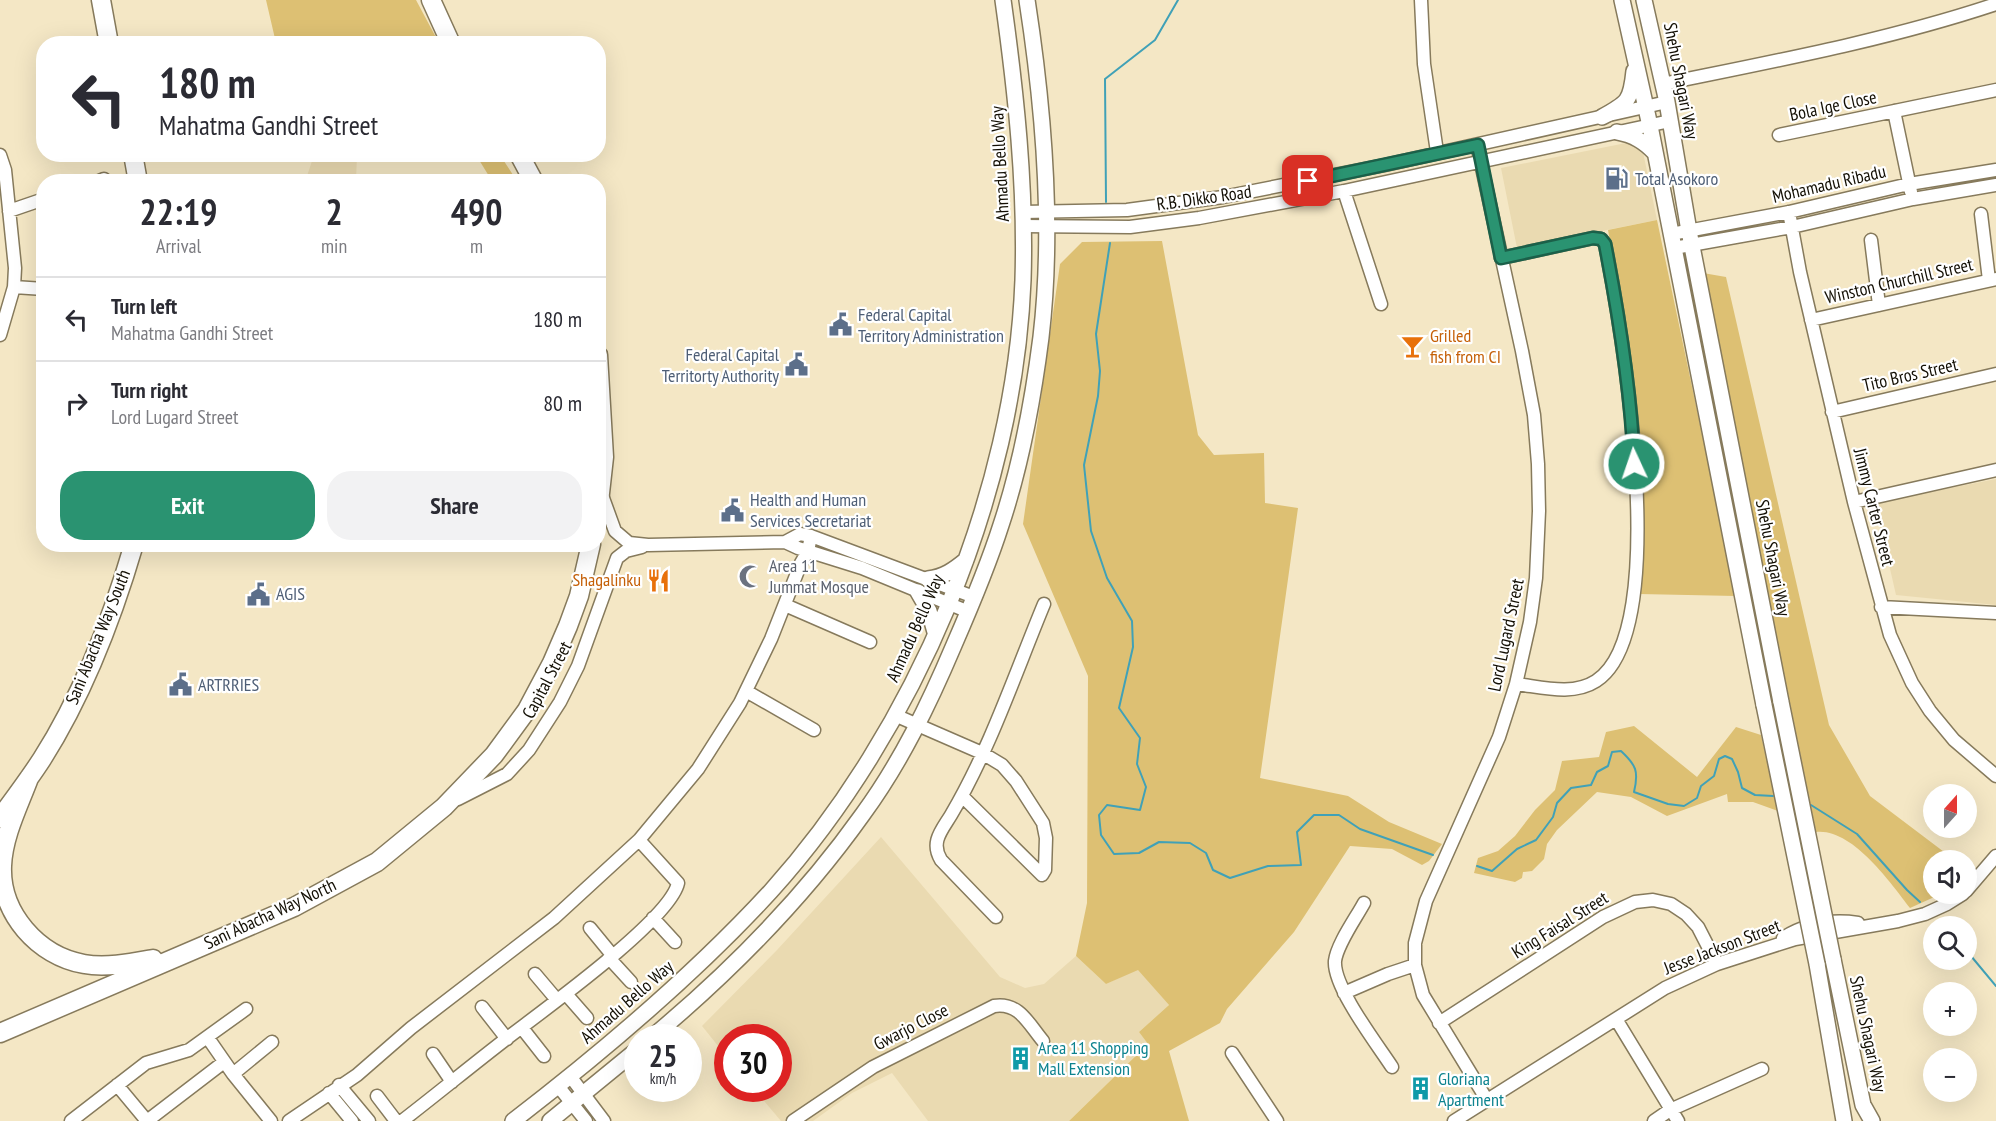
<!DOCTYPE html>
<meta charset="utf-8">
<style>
body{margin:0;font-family:"PT Sans Narrow",sans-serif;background:#f2f2f3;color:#2b2b33;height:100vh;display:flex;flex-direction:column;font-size:22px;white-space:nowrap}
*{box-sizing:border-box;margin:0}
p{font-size:20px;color:#7c7c81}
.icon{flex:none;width:33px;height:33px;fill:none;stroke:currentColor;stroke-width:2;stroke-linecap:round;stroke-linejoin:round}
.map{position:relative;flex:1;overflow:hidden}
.side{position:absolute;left:36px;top:174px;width:570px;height:378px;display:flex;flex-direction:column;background:#fff;border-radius:24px;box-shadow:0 6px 24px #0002}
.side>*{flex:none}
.top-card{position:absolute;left:36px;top:36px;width:570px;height:126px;border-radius:24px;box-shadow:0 6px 24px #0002;background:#fff;color:#2b2b33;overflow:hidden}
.needle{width:39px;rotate:21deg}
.tools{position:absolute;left:1923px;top:784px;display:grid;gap:12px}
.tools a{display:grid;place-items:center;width:54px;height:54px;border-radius:50%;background:#fff;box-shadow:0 6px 24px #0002;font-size:30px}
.speed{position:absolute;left:624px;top:1024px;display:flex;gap:12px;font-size:30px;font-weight:700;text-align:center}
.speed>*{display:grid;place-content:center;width:78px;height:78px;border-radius:50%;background:#fff;box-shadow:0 6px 24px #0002;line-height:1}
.speed small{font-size:15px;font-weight:400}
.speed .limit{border:9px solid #d22;background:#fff;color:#111}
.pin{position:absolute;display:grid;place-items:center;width:51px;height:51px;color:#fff;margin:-26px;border-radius:12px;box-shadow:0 3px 9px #0006}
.me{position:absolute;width:66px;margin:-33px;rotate:357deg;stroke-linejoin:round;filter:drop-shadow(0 0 4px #0008)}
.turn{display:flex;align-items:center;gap:21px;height:126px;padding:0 24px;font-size:27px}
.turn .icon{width:78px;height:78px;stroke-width:2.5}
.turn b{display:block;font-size:42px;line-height:51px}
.eta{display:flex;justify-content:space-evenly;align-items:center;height:102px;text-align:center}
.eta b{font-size:36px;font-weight:700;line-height:42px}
.primary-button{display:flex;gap:12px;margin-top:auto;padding:12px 24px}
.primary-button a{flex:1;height:69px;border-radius:24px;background:#2a9371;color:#fff;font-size:24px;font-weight:700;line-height:69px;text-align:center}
.primary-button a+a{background:#f2f2f3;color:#2b2b33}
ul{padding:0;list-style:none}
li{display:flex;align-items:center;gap:18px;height:84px;padding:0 24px;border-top:2px solid #e1e1e2}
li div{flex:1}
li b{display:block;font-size:22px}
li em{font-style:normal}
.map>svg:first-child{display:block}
.built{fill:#eadab1}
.green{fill:#ddc073}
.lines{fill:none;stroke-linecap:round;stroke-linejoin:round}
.stream{stroke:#40a1b7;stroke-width:2}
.minor-casing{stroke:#867a5c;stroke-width:15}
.major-casing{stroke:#867a5c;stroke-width:18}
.highway-casing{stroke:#867a5c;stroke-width:21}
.minor{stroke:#fff;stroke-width:12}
.major{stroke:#fff;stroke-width:15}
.highway{stroke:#fff;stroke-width:18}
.major-bridge-casing{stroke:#867a5c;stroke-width:18;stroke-linecap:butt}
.major-bridge{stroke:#fff;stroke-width:15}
.route-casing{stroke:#1b6049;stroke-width:15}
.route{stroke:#2a9371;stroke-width:10}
.labels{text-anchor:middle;stroke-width:4.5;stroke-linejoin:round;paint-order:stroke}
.street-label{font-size:18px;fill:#130f04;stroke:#fff}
.service-label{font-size:18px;fill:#4e5e75;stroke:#fff;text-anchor:start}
.food-label{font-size:18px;fill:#c56008;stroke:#fff;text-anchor:start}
.worship-label{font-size:18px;fill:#5b616d;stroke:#fff;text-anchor:start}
.culture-label{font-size:18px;fill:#0d838f;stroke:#fff;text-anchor:start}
</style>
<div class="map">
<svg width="1996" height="1121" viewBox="0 0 1996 1121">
<rect width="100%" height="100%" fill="#f4e7c5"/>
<path class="built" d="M1631,142l11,5 15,73 -140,28 -16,-80z
M314,155h43l-1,26h-31l-18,-5z
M1996,479v126l-100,-10 -21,-92z
M881,837l119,140 25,11 19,-4 32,-28 30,28 32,-15 31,36 -30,27 9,12 -79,77h-141l-36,-48 -40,20 -39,28h-32l-27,-32h24v-51h-50l-1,19 -25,-31 75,-76z"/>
<path class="green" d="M266,0h150l23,43h-163z
M476,155h24l17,26h-25z
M1657,220l79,376 -97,-2 5,-107 -10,-109 -26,-148z
M1162,241l36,194 16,20 50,-2 1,50 33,5 -38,270 88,18 41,26 53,22 -13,17 -7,4 -30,-16 -42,-3 -56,86 -67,77 -7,14 -51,28 20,70h-120l79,-77 -9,-12 30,-27 -31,-35 -32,14 -30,-28 11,-53 1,-227 -65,-152 37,-260 22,-22z
M1703,273l23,4 103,448 41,71 86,65h-22v33h7l-31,14c-20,-26 -58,-80 -94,-76z
M1634,726l63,51 39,-50 25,8 17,76 -25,-9h-25l-1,-8 -60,22 -36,-19 -34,-5 -40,38 -10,14 -3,15 -12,12 -9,1 -1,6 -7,4 -41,-9 4,-15 20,-7 17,-15 20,-26 20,-20 7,-29 37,-4 7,-25z"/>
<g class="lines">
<path class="stream" d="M1106,202l-1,-123 50,-39 23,-40
M1110,243l-14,91 4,37 -2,25 -14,69 7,66 16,47 25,43 1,26 -14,61 21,30 -3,26 9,23 -6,23 -33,-5 -8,10 2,20 13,19 25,-1 20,-11 31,1 16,10 7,17 17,8 38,-12 33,-1 -4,-33 17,-17h25l21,14 73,26
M1811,805l46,29 50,56 13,12
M1477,866l15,5 25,-22 19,-9 17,-23 4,-14 14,-15 20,-3 6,-13 11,-6 4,-14 9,-1c15,14 18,20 13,41l34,12 16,2 13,-8 4,-12 13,-10 5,-17 6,-3 7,3 6,13 4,16 13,7 18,1
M1966,950l30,36"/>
<defs>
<path id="minor" d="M1421,0l3,64 13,88
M1663,84c112,-23 225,-44 333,-80
M1894,111l17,81
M1779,135l217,-45
M1477,145l45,206 12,64 4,49 1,47 -3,67 -6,44 -14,62 -17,53 -73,164 -11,42v22l8,30 64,105
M0,155l5,15 10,98 -1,19 -14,48
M97,182l7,-3
M1344,191l37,113
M9,211l35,-12
M1023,212l104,-2 96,-13 162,-32 282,-63
M1789,212l11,60 54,230 36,133 22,48 18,28 24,29 42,36
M1981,214l8,66
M1023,226l107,1 69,-9 145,-27 326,-70
M1671,234l118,-22 120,-28 87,-14
M1871,240l8,65
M1674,248l118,-21 121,-28 83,-14
M1501,258l92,-20 8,1 4,5c16,80 69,387 -9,437 -23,15 -54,6 -80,3
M14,287l30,2
M1811,320l185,-41
M1832,412l164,-38
M603,498l12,33 14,12 19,2 137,-3 13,6 64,20 107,44
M1854,502l142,-32
M785,542l15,-8 11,2 163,61
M785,605l85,37
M1881,607l115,6
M746,691l68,39
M897,716l85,37 20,12 14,16 27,42 3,15 -1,32 -3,5 -80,-79
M458,799l49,-25 22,-24 31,-48 18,-36 39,-108 9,-7 16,-4
M1966,891l30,-35
M1364,903c-8,15 -27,41 -29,58 -2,26 42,83 57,106
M996,917l-55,-57c-11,-18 1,-30 10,-45 39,-66 64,-141 93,-211
M653,918l22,24
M590,928l23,28
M1783,938c24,-15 48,-19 75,-15
M609,958l22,24
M535,974l22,26
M1344,993l44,-19 27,-9
M566,994l21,24
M482,1007l25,32
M1616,1019l62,102
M1439,1023l164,-106 32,-15 18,-2 18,4 15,10 12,13 19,37
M522,1028l22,28
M208,1038l25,36 38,47
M1232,1053l45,68
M433,1054l19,28
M233,1074l39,-32
M570,1076l34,45
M117,1085l30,36
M339,1085l30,36
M558,1086l28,35
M329,1093l23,28
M377,1096l19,25
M71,1121l75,-58 43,-13 57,-41
M147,1121l77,-59
M289,1121l68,-46 54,-47 143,-110 85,-78 59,-71 42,-66 31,-64 30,-76 7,-12 3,-15
M402,1121c35,-27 69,-55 104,-82 35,-27 164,-119 172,-156l-39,-43
M793,1121l80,-54 121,-61c25,-4 34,17 49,35
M1454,1121l211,-133 52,-24 78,-25 103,-18 27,-7 22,-10 16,-10
M1654,1121l16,-11 92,-41"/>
<path id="major" d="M1622,0l28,126 114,579
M1644,0l23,102 22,129 92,471
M1602,117c26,-14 29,-16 32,-46
M1617,132c16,3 27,9 38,21
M928,579c16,-2 26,-9 38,-19
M918,592l11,19 6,21
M1833,959l30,146 9,16
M1817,964l27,157
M651,1038c78,-65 153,-141 212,-224 38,-52 66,-110 91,-169 17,-39 34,-79 47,-120 20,-60 32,-125 40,-188 13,-111 3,-227 -14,-337
M513,1121c91,-70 180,-145 258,-230 144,-160 244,-396 252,-611 3,-94 -7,-187 -20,-280
M550,1121l88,-72"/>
<path id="highway" d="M101,0l8,44
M431,0l20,44
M133,154l5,28
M519,154l15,28
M598,355l6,102 -6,54
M29,778c-10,27 -26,58 -27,88 -2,47 36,90 82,98 22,4 47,-1 69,-5
M0,818c14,-19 29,-39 42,-59 42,-66 70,-140 92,-215
M0,1033l294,-126 83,-45 67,-55 50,-52 33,-45 25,-47 16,-37 11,-30 12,-52"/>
</defs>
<use href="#minor" class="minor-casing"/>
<use href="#major" class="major-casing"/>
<use href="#highway" class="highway-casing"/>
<use href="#minor" class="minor"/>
<use href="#major" class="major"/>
<use href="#highway" class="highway"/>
<defs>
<path id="major-bridge" d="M1781,702l52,257
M1764,705l53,259"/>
</defs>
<use href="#major-bridge" class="major-bridge-casing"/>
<use href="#major-bridge" class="major-bridge"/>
</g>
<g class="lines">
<defs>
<path id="route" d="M1308,181l170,-36 23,113 92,-20 8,1 4,5c14,72 26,145 29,220"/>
</defs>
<use href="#route" class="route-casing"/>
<use href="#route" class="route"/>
</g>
<defs>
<symbol id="fuel-bare" viewBox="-9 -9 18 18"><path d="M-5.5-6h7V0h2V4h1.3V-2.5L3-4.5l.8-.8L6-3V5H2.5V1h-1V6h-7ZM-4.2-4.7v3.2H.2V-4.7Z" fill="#5c6f8a" stroke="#fff" stroke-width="2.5" paint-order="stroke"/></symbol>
<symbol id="civic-bare" viewBox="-9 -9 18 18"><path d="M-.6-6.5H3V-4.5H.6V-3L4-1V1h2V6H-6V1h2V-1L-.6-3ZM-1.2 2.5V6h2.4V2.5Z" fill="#5c6f8a" stroke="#fff" stroke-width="2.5" paint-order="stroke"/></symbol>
<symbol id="bar-bare" viewBox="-9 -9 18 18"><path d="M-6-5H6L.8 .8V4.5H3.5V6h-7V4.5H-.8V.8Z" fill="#e8710a" stroke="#fff" stroke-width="2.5" paint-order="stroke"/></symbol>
<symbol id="mosque-bare" viewBox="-9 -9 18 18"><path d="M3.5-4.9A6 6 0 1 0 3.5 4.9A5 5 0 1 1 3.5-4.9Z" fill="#6b7280" stroke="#fff" stroke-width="2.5" paint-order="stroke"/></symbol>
<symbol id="restaurant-bare" viewBox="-9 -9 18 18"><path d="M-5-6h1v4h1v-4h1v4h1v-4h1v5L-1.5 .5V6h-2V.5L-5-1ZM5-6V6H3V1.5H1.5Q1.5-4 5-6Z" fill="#e8710a" stroke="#fff" stroke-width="2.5" paint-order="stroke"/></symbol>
<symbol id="building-bare" viewBox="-9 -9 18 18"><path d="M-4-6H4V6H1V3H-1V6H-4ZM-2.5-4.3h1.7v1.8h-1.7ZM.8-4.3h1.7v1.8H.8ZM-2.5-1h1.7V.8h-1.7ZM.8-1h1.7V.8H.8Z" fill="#0f9aa8" stroke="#fff" stroke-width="2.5" paint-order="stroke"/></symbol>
</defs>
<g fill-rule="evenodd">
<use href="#fuel-bare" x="1600" y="162" width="33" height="33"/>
<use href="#civic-bare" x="824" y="308" width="33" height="33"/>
<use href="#bar-bare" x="1396" y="330" width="33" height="33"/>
<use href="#civic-bare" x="780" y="348" width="33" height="33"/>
<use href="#civic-bare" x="716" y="494" width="33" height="33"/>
<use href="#mosque-bare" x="734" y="560" width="33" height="33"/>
<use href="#restaurant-bare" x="642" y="564" width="33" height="33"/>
<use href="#civic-bare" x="242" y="578" width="33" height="33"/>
<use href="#civic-bare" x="164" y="668" width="33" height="33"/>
<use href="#building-bare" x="1004" y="1042" width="33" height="33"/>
<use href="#building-bare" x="1404" y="1072" width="33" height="33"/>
</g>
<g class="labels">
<g class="street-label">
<text transform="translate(1681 81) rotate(79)" y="6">Shehu Shagari Way</text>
<text transform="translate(1833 106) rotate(-12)" y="6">Bola Ige Close</text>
<text transform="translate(1000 164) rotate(-93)" y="6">Ahmadu Bello Way</text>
<text transform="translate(1829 184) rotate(-13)" y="6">Mohamadu Ribadu</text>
<text transform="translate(1204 198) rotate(-8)" y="6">R.B. Dikko Road</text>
<text transform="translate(1899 281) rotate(-13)" y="6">Winston Churchill Street</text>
<text transform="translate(1910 375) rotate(-13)" y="6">Tito Bros Street</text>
<text transform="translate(1874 507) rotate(76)" y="6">Jimmy Carter Street</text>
<text transform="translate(1773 558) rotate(79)" y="6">Shehu Shagari Way</text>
<text transform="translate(915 628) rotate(-66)" y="6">Ahmadu Bello Way</text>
<text transform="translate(1506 635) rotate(-78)" y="6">Lord Lugard Street</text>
<text transform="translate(98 637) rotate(-68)" y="6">Sani Abacha Way South</text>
<text transform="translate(547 680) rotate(-62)" y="6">Capital Street</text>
<text transform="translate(270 914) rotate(-25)" y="6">Sani Abacha Way North</text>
<text transform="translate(1560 925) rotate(-32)" y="6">King Faisal Street</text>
<text transform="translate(1722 947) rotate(-21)" y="6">Jesse Jackson Street</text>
<text transform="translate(627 1002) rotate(-41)" y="6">Ahmadu Bello Way</text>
<text transform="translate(911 1027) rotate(-27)" y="6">Gwarjo Close</text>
<text transform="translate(1868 1034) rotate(78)" y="6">Shehu Shagari Way</text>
</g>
<g class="service-label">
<text x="1635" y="185">Total Asokoro</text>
<text x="858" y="321">Federal Capital<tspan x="858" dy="21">Territory Administration</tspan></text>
<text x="779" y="361" text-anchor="end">Federal Capital<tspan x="779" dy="21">Territorty Authority</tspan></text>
<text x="750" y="506">Health and Human<tspan x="750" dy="21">Services Secretariat</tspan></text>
<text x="276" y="600">AGIS</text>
<text x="198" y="691">ARTRRIES</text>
</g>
<g class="food-label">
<text x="1430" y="342">Grilled<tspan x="1430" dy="21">fish from CI</tspan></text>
<text x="641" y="586" text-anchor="end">Shagalinku</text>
</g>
<g class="worship-label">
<text x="769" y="572">Area 11<tspan x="769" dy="21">Jummat Mosque</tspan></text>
</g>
<g class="culture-label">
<text x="1038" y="1054">Area 11 Shopping<tspan x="1038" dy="21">Mall Extension</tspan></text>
<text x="1438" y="1085">Gloriana<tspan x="1438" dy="21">Apartment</tspan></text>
</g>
</g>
</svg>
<div class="tools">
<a><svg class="needle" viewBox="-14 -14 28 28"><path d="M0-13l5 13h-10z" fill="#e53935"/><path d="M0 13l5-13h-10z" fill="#7c7c81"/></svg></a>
<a><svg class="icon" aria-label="sound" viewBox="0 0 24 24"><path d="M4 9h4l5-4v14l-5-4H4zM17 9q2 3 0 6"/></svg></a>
<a><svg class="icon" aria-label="search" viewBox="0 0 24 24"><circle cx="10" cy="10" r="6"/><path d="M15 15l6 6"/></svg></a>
<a>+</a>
<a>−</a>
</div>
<div class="speed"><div>25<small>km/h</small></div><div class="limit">30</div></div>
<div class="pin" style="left:1308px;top:181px;background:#d93025"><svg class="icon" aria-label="arrive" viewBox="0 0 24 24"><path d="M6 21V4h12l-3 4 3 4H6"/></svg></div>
<svg class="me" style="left:1634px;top:464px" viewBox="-20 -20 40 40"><circle r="17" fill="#2a9371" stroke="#fff" stroke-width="3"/><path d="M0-11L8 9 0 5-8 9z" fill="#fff"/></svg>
<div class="top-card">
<div class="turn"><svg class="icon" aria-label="left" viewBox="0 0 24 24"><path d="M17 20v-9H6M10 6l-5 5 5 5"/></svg><div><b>180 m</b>Mahatma Gandhi Street</div></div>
</div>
<section class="side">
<div class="eta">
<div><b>22:19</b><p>Arrival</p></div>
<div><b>2</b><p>min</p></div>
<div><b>490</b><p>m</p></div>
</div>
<ul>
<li><svg class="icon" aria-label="left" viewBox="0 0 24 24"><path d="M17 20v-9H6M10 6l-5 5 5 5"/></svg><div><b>Turn left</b><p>Mahatma Gandhi Street</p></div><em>180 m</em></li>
<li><svg class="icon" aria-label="right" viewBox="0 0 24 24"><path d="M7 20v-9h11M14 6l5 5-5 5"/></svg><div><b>Turn right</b><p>Lord Lugard Street</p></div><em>80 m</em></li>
</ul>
<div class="primary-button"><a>Exit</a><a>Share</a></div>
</section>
</div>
